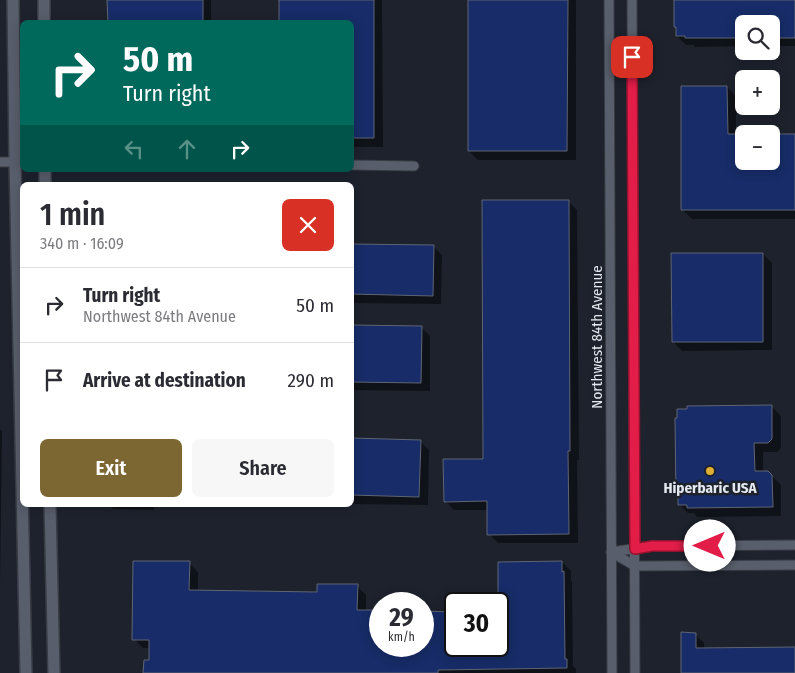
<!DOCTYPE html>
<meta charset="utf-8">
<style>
body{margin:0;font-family:"Fira Sans Condensed",sans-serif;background:#f7f7f7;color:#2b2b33;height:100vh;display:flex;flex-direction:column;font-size:19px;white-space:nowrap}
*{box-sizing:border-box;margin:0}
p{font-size:16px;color:#7c7c81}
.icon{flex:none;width:28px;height:28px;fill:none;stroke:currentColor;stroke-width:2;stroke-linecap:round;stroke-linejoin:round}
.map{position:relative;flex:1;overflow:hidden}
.details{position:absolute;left:20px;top:182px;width:334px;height:325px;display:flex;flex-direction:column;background:#fff;border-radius:8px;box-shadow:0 2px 12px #0003}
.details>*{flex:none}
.hud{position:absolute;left:20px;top:20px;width:334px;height:152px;border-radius:8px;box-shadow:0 2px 12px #0003;background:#00695c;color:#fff;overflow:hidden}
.controls{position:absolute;left:735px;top:15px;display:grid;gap:10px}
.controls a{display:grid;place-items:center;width:45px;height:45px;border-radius:8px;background:#fff;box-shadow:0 2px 12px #0003;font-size:25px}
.speed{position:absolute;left:369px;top:592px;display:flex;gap:10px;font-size:25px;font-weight:700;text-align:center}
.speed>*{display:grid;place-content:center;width:65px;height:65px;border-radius:50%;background:#fff;box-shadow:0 2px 12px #0003;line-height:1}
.speed small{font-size:12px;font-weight:400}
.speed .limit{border:2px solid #111;border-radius:8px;background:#fff;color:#111}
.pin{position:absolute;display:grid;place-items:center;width:42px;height:42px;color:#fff;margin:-21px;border-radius:10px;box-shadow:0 2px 8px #0006}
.me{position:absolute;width:55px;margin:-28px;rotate:270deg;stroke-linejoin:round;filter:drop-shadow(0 0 4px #0008)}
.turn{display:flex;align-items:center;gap:18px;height:105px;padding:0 20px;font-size:22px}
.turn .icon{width:65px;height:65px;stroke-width:2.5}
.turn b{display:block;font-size:35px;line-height:42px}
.lanes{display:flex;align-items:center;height:48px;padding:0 20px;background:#0003;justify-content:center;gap:25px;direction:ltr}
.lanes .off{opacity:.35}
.round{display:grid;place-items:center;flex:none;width:52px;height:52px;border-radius:8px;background:#f7f7f7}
.summary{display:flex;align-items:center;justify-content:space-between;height:85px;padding:0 20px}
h1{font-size:30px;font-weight:600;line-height:38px}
.primary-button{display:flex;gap:10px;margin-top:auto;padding:10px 20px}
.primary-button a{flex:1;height:58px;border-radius:8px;background:#7c6733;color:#fff;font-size:20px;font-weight:600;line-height:58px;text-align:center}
.primary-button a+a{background:#f7f7f7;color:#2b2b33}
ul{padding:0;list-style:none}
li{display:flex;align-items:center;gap:15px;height:75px;padding:0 20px;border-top:1px solid #e1e1e2}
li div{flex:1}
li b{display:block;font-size:19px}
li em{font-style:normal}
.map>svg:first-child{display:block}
.shadow{fill:#0007}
.building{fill:#172c68;stroke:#5f6572}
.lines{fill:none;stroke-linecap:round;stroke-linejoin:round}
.minor-casing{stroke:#383c45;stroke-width:11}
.tertiary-casing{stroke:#383c45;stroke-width:14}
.minor{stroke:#585e6b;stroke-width:9}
.tertiary{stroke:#585e6b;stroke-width:11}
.route-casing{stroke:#92132f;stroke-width:12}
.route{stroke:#e11d48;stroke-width:9}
.poi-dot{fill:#e0b034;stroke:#1d222d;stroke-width:2}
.labels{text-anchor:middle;stroke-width:5;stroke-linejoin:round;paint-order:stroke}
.street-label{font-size:15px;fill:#e4e8ef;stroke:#1d222d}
.poi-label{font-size:15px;font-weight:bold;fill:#e4e8ef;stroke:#1d222d}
</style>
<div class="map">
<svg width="795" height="673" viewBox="0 0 795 673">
<rect width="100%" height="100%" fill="#1d222d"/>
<path class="shadow" d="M109,0h102v22h-102z
M280,0h102l1,147h-32v-125h-71z
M469,0h107v160h-98l-9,-9z
M675,0h120v46h-24v-22h-27v22l-49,1 -1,-2h-8l-9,-9v-8l-2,-1z
M727,87l9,9v39l8,26h27l24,-26v84h-103l-9,-9z
M568,201l9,9 2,250h-2l1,83h-80l-9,-9 -1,-24h-34l-9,-9 40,-41z
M351,245l82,1 9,9 -1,49 -90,-1z
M763,254l9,9v87l-90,1 -9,-9z
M351,326l70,1 9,9v55l-79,-1z
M772,407l9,9v32l-4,4h-14v20h5l13,13v31l-84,1 -3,-4h-6l-9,-9v-6l-2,-2z
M0,429l2,2 -2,155z
M351,440l69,1 9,9 -1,55 -77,-1z
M109,505h45v5l-41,-1z
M562,562l9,9v9l1,2 1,84 3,3v4h-431l5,-12v-13h-7l-9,-9 55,-76 9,9v20l120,2 39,-8 9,9v16l14,1v34h42l28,-33v-9h5v42h43v-42h-40l42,-1z
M695,634l9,9v6l91,-1v25h-113z"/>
<path class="building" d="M107,0h96v22h-95z
M279,0h95v138h-23v-116h-72z
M468,0h100l-1,151h-99z
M674,0h121v38h-24v-14h-27v14h-59v-2h-9v-9h-2z
M681,86h46l1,48h16v27h27v-27h24v76h-114z
M482,200h87l1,251h-2l1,83 -82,1v-34l-43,1 -1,-43h40z
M351,244l83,1 -1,51 -82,-2z
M671,253h92v89h-91z
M351,325l71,1 -1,57 -70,-1z
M772,405v34l-4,4h-14l1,28h13l4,4 1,32 -86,1v-3h-9v-9h-2l-1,-78h2v-9h10v-3z
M351,438l70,2 -2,57 -68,-2z
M133,561h57l-1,29 128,2v-8h41l-1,26h23v36h42v-35l33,1v34h43v-84l64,-1v11l2,-1 1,88h2v9l-129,2v3h-295l1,-13h5v-20h-17z
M681,632l15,1v15l99,-1v26h-114z"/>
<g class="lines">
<defs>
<path id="minor" d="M609,0l3,673
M632,0l3,673
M0,162h22
M351,165l63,1
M611,552l24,14 160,-1
M611,552l41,-6 143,-1"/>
<path id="tertiary" d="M13,0l2,162 11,511
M44,0v22
M45,170v15
M50,505l4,168"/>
</defs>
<use href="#minor" class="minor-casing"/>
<use href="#tertiary" class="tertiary-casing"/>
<use href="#minor" class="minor"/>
<use href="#tertiary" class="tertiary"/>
</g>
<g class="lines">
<defs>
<path id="route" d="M632,57l3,492 17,-3h58"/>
</defs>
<use href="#route" class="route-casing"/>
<use href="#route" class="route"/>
</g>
<circle class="poi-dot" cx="710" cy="471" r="5"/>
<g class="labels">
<g class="street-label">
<text transform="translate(597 337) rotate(-90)" y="5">Northwest 84th Avenue</text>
</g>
<g class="poi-label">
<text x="710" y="493">Hiperbaric USA</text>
</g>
</g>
</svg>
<div class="controls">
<a><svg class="icon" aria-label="search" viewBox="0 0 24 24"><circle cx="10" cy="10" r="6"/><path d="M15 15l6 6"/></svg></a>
<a>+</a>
<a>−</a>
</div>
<div class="speed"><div>29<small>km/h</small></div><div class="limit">30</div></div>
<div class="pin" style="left:632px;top:57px;background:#d93025"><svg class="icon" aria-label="arrive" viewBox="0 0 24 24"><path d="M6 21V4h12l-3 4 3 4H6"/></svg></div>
<svg class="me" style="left:710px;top:546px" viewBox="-20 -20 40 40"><circle r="19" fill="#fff"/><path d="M0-13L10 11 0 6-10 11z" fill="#e11d48"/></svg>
<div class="hud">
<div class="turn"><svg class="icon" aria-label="right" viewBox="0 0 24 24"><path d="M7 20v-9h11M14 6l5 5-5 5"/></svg><div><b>50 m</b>Turn right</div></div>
<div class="lanes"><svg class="icon off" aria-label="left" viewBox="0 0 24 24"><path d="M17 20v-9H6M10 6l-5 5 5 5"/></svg><svg class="icon off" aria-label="ahead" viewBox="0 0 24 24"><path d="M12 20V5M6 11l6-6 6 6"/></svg><svg class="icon" aria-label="right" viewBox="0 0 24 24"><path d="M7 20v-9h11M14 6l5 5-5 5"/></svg></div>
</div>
<section class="details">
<div class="summary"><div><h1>1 min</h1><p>340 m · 16:09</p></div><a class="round" style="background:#d93025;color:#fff"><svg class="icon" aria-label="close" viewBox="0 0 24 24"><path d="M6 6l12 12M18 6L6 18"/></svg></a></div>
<ul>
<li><svg class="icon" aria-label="right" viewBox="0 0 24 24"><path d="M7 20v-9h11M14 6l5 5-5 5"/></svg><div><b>Turn right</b><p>Northwest 84th Avenue</p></div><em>50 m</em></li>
<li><svg class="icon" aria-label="arrive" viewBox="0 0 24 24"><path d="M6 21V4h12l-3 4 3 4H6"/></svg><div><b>Arrive at destination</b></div><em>290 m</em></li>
</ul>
<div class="primary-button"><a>Exit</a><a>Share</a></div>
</section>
</div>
